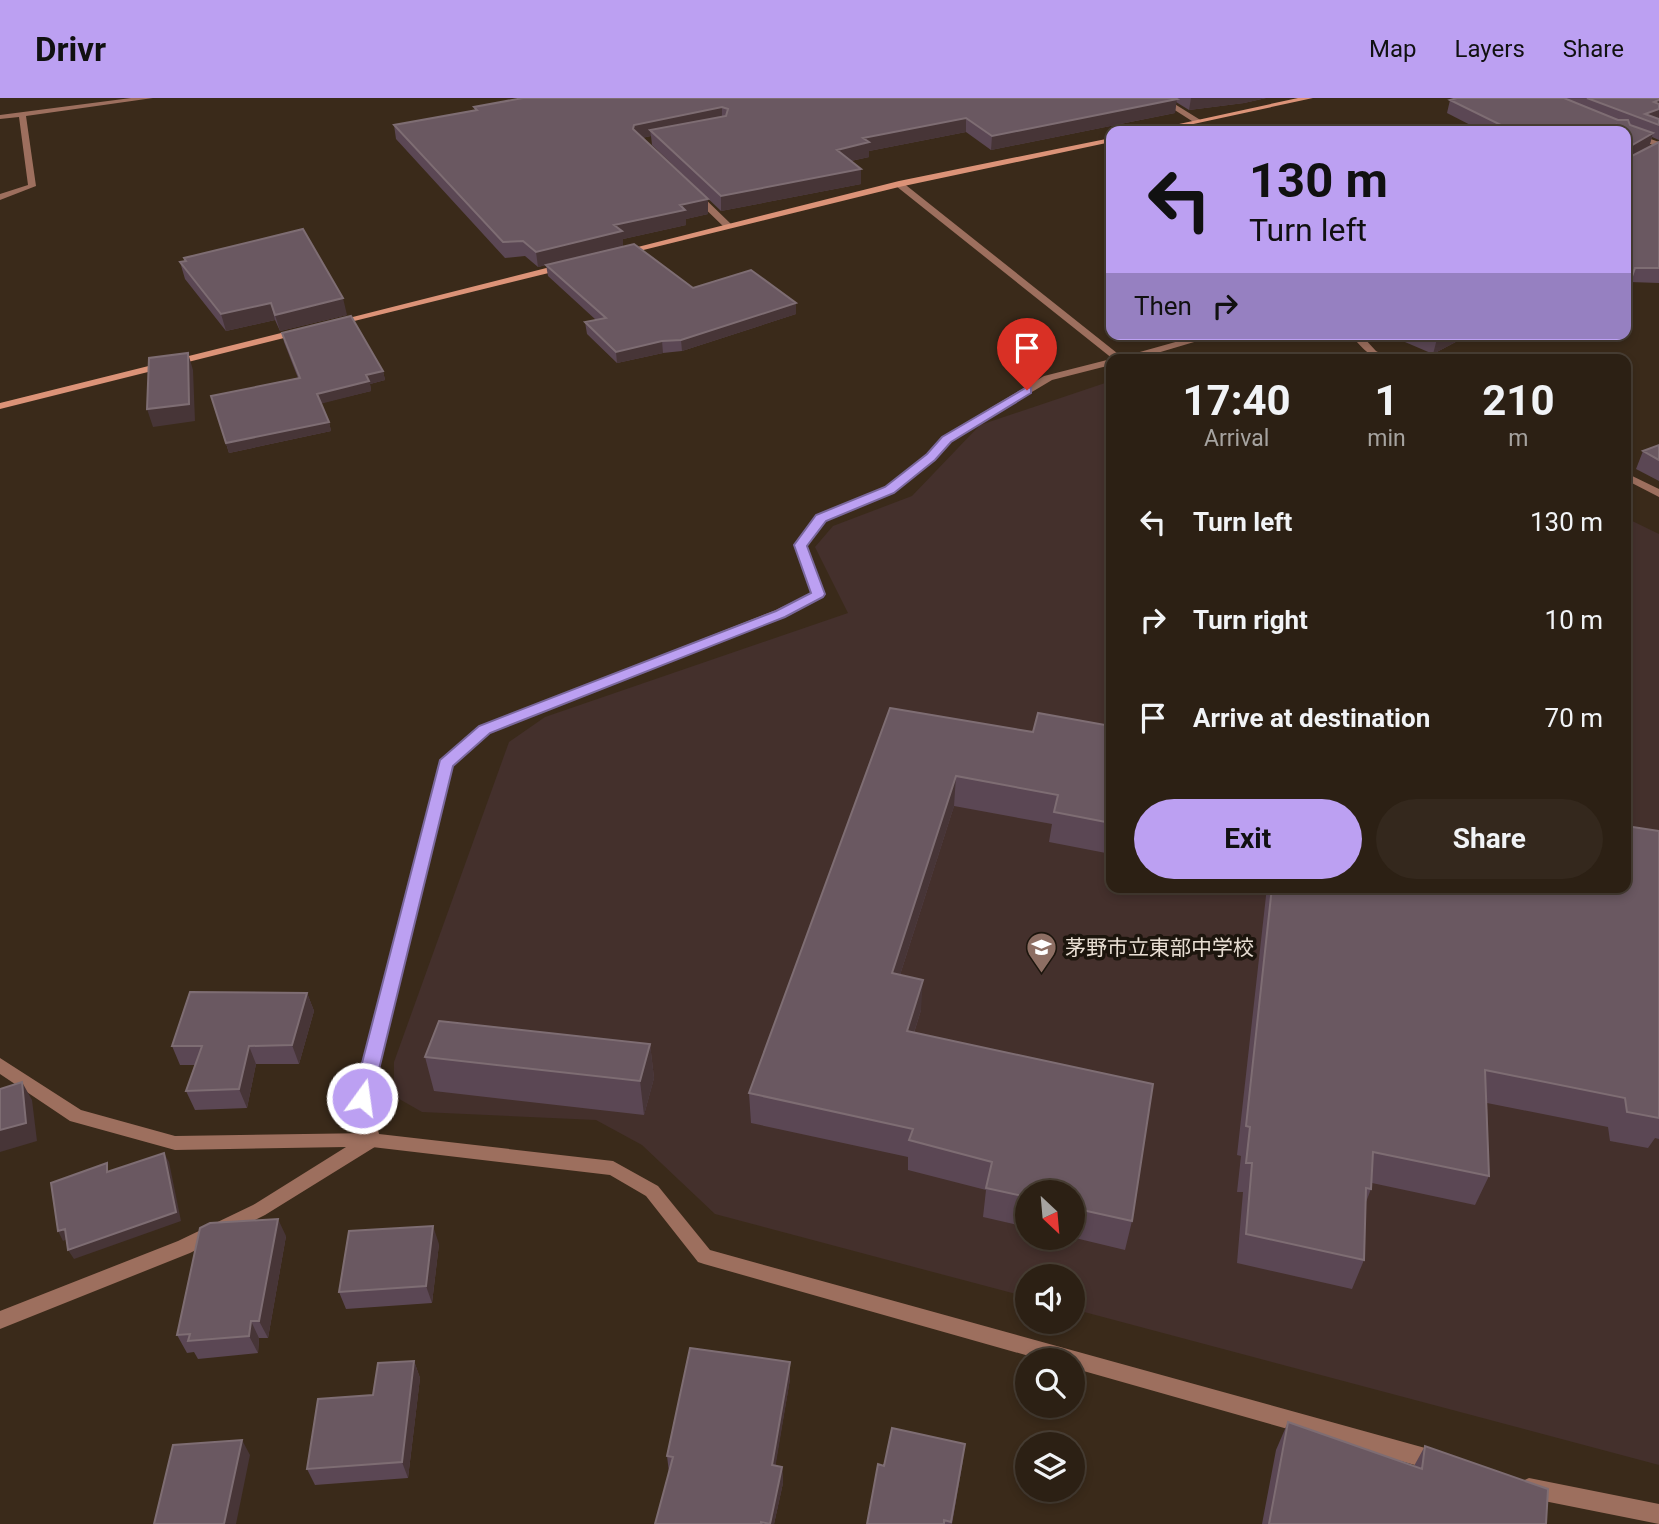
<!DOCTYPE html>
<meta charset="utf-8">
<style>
body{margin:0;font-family:Roboto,"Noto Sans JP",sans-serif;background:#34281d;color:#f1f3f6;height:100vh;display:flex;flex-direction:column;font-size:26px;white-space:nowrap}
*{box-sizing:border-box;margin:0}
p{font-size:23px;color:#a6a3a0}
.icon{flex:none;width:38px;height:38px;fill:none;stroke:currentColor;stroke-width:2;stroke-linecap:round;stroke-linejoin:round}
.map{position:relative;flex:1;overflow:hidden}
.panel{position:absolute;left:1106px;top:256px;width:525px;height:539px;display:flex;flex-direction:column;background:#2c2014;border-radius:14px;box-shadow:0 4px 10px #0003,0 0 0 2px #483e34}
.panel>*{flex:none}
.top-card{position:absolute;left:1106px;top:28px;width:525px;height:214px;border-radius:14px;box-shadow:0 4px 10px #0003,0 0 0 2px #483e34;background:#bca0f2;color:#111;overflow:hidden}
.needle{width:46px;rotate:154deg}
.controls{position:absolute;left:1015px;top:1082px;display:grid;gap:14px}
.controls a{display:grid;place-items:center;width:70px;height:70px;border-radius:50%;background:#2c2014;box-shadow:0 4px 10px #0003,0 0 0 2px #483e34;font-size:35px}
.pin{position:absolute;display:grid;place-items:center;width:60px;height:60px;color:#fff;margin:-72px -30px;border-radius:50% 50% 50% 0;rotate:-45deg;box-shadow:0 0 7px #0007}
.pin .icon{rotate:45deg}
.me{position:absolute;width:77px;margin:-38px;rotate:14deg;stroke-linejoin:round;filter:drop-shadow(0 0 5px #0008)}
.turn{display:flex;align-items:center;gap:24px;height:147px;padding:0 28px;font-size:32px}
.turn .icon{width:91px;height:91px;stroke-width:2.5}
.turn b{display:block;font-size:49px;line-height:60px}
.then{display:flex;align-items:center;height:66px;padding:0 28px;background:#0003;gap:14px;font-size:26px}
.eta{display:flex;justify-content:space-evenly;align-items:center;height:119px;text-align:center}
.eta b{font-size:42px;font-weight:700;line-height:49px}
.action{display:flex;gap:14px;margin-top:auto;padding:14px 28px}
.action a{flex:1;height:80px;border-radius:42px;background:#bca0f2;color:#111;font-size:28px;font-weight:700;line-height:80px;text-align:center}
.action a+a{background:#34281d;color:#f1f3f6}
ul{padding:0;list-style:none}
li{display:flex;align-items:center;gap:21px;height:98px;padding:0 28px}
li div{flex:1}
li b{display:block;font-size:26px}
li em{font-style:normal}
header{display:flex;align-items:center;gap:42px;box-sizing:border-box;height:98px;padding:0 35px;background:#bca0f2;color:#111}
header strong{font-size:33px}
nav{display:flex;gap:38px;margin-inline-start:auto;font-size:24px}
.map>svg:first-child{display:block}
.education{fill:#44302c;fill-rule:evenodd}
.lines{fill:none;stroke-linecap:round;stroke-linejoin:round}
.lane{fill:#9d6f5e;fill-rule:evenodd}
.street{fill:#9d6f5e;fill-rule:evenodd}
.secondary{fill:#dc9378;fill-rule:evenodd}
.wall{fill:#5b4754}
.shaded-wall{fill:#473537}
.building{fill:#6a5861;stroke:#7e6d73;stroke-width:2}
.route{fill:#bca0f2;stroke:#7a689d;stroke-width:2}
.labels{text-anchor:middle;stroke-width:7;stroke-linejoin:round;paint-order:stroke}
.poi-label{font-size:21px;fill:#e9dfd4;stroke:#1c150d;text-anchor:start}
</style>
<header>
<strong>Drivr</strong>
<nav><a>Map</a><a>Layers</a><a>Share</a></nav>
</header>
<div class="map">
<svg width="1659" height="1426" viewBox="0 0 1659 1426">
<rect width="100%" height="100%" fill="#3a2a1a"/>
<path class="education" d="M1111,283v506h515v-369l33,16v931l-586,-156v-33h-46v21l-312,-83 -73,-69 -46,-25 -174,-8 -28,-16v-34l115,-320 36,-25 303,-104 -33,-66 18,-21 79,-30 68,-71zM1027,1094h46v45h-46z"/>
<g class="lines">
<path class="lane" d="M0,960l81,52 94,26 197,-3 6,2 2,5 -2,5 -113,70 -75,38 -190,76v-18l178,-70 75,-36 93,-58 -171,3 -105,-29 -70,-47z"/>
<path class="street" d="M131,0h22l-127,18 10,70 -36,14v-6l28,-9 -9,-68 -19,2v-4z
M1156,0h9l37,23 -7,2z
M1623,33h6l30,11v5l-33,-11v-5z
M896,84h6l220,175 82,-23h17l-84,25h-24l-217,-173z
M693,95h6l32,31v4h-6l-32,-31z
M1254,236h116l-6,4 12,13 15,8c-18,0 -24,-6 -36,-19l-96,-3z
M1111,261v6l-59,15 -102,61 -15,18 -41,33 -69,28 -18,25 17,49 -2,3 -38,19 -295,117 -38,32 -81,333 9,36 234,27 45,25 52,64 726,201 7,3 3,7 -3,7 -7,3 -363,-103v-8h-30l-339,-96 -6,-2 -52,-66 -36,-21 -238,-28 -6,-2 -2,-5 -10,-42 86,-338 39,-33 297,-117 35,-17 -16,-48 22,-29 69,-28 41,-33 15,-18 102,-61z
M1626,375l33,16v8l-33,-17z
M1529,1380l130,26v20l-130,-26 -7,-3 -3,-7 3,-7z"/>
<path class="secondary" d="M1298,0h15l-152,33h-14z
M1111,40v4l-212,45 -276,68 -5,-3 281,-71z
M566,165l5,3 -2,2 -235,58 -5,-3z
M301,230l5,3 -2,2 -304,76v-6z"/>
</g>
<path class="wall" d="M523,0h743l-22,5 -55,7 -13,-8 -1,11 -184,37 -25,-18 -97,19v6l-18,4 10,23 -140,27 -69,-66 -1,-9 -9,2 66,61v15l-22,5v6l-63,14v7l70,42 103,26 -114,37 -19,2 -46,10 -30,-29 -2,-12 11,-2 -48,-44 -2,-11 -8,2 -13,-11 -20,2 -109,-119 -2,-14 81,-15 -1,-3z
M1457,0h202v42l-7,-3 -3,10 -10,5 20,-10v141l-29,-1 -4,12v-163h-144l-35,-18 3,-13z
M184,160l163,57 -67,16 -5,-11 -49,11 -41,-52 -5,-17 5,-1z
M282,235l101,38 2,9 -15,4 1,7 -50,12 8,19 2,9 -102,22 -18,-57 87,-18 -14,-36z
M1391,236h77l-1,2 -34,18 -42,-18z
M1659,347v36l-23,-12 7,-18z
M890,610l143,24 78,-6v128l-62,-12 3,-18 -98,-18 -54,169 21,35 -7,23 218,188 -7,29 -54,-13h2v-45h-46v35l-44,-10 3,-27 -78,-20v-13l-157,-34 -2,-30z
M1659,733v308l-4,-1 -7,10 -38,-7 -2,-14 -121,-24 2,73 -14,29 -103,-22 -1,6 -5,13 -2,58 -12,29 -115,-26 6,-71h-6l4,-36 -4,-1 30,-268h359z
M307,895l7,18 -15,53h-43l-9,44 -52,2 -9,-19 10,-26h-16l-8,-19z
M650,946l4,34 -10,37 -210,-24 -9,-34z
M286,1138l-18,102h-9l-1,15 -60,6 -4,-7 -7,1 -10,-18z
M439,1146l-7,59 -86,6 -7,-17z
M414,1263l6,17 -12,100 -93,7 -8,-16 66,-74z
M790,1264v17l-15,87 7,1 1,16 -9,41h-119l14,-52 -2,-16z
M1288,1324l126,44 11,-20 121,78h-284l14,-74z
M963,1362l-11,64h-85l17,-58z"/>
<path class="shaded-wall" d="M1191,0h75l-22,5 -55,7z
M1177,1l-2,14 -184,37 1,-14z
M1659,2v21l-16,-2 11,-17z
M722,9v14l-72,9 1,6 -16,3 -2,-10 1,-4z
M966,20v14l-97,19v6l-32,7v-14l26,-12z
M1615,27l-2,6h-18z
M1653,35l-4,14 -23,13 3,-13z
M861,71v15l-140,27v-15z
M708,101v15l-22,5v6l-63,14v7l-85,21 -2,-15 78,-27 66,-20z
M343,200l4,17 -67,16 -5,-16z
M271,205l4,17 -49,11 -5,-17z
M796,205v11l-114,37 -1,-11z
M1447,236h21l-1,2 -34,18 4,-15z
M662,243l1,12 -46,10 -1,-11z
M188,255l5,17 2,51 -42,6 -6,-18z
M383,273l2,9 -15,4 1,7 -51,13 -3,-10 49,-19z
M329,324l2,9 -102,22 -3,-10z
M956,678l-2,30 -63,197 1,-30z
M923,882l-2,30 -16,51 2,-30z
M307,895l7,18 -15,53 -7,-19z
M650,946l4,34 -10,37 -4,-34z
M249,948l7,18 -9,44 -8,-19z
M22,984l10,18 5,41 -37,11v-22z
M164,1055l5,9 12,59 -107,38 -6,-9z
M278,1121l8,17 -18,102 -9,-17z
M433,1128l6,18 -7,59 -6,-17z
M65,1131l5,9 -7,3 -5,-10z
M251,1223l8,17 -1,15 -9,-17z
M414,1263l6,17 -12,100 -6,-16z
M790,1264v17l-17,102 -1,-16z
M242,1342l8,15 -14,69h-12z
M965,1346l-2,16 -12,64v-2z
M782,1369l1,16 -9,41h-4z"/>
<path class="building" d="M523,0h652l2,1 -185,37 -26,-18 -103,20 6,4 -32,8 24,19 -140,27 -71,-66 76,-14 2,-7 -6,-2 -88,18 -1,4 75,70 -28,6 5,5 -71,15 8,6 -86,21 -13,-11 -20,1 -109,-117 83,-15 -3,-3z
M1457,0h107l54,22h10l2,5 23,8 -24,14 1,10 29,-15v126h-24l-6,17 -3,-1v-153h-14l3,-6 -20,6h-82l-63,-31z
M1587,0h72v2l-5,2 5,2v5l-14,5 14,5v6z
M303,131l40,69 -68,17 -4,-12 -50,11 -41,-52 6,-1 -2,-3z
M634,146l59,44 58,-18 45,33 -115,37 -19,1 -46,11 -31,-30 21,-4 -60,-53z
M351,218l32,55 -17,4 3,6 -52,13 12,28 -103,21 -15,-47 89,-18 -18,-45z
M1426,236h21l-10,5z
M188,255l1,51 -42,5 2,-51z
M1659,347v15l-16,-9z
M890,610l143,24 5,-19 73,13v97l-57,-11 4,-17 -102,-19 -64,197 31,7 -16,51 246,53 -21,137 -59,-13v-16h-46v5l-41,-9 6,-26 -83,-22 4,-11 -164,-36z
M1626,728l33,5v287l-32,-6 -2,-14 -140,-28 4,106 -116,-24 -2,37 -5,-1 -2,72 -118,-26 6,-71h-6l4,-36 -4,-1 26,-239h354z
M190,894l117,1 -15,52 -43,1 -10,43 -53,2 16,-45h-30z
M439,923l211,23 -10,37 -215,-24z
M22,984l4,41 -26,7v-41z
M164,1055l12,59 -108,38 -3,-21 -7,2 -7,-48 56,-20v9z
M278,1121l-19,102h-8l-2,15 -61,5 2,-7 -13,1 23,-107 10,-5z
M433,1128l-7,60 -87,6 10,-61z
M690,1250l100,14 -18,103 10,2 -12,57 -9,-2v2h-106l18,-67 -6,-1z
M414,1263l-12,101 -95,7 11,-70 55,-4 5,-32z
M1288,1324l134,47 3,-23 123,43 -2,35h-277z
M892,1330l73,16 -14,78 -7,-2v4h-77l11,-60 6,2z
M242,1342l-18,84h-70l19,-79z"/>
<path class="route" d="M1027,289l4,1v5l-80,49 -16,18 -41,33 -68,28 -19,25 18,48 -2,3 -38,20 -295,116 -37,33 -81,332 -3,5 -7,3 -6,-3 -3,-5 87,-338 39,-34 297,-115 35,-18 -17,-48 22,-30 69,-28 42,-33 15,-17z"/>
<defs>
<symbol id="school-pin" viewBox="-11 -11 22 30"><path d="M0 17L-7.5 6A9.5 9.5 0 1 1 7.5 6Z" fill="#8d6e63" stroke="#1c150d"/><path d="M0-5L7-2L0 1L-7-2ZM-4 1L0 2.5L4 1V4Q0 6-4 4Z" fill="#fff"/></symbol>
</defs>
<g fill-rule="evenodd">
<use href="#school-pin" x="1024" y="832" width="35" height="47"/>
</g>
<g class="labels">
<g class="poi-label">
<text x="1065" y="857">茅野市立東部中学校</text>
</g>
</g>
</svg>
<div class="controls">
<a><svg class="needle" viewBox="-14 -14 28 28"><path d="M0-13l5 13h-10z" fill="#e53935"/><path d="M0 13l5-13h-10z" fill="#a6a3a0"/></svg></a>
<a><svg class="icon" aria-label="sound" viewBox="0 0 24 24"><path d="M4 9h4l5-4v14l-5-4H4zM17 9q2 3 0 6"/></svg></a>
<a><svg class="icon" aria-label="search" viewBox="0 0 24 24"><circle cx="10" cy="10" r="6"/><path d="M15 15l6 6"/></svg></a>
<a><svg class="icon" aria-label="layers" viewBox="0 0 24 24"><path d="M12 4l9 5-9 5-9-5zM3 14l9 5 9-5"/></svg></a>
</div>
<div class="pin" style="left:1027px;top:292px;background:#d93025"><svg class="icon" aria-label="arrive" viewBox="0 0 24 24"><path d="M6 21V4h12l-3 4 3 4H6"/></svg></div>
<svg class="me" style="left:362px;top:1000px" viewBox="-20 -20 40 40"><circle r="17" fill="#bca0f2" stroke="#fff" stroke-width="3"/><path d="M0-11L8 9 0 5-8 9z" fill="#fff"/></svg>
<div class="top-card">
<div class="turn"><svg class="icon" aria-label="left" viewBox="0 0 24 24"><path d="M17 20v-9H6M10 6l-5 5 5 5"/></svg><div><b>130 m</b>Turn left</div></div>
<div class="then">Then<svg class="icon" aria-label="right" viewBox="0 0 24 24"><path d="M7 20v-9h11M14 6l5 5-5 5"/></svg></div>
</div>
<section class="panel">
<div class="eta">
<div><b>17:40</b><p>Arrival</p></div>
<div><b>1</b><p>min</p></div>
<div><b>210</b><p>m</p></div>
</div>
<ul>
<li><svg class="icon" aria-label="left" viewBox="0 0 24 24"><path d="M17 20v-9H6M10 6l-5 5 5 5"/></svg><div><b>Turn left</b></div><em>130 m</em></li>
<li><svg class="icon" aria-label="right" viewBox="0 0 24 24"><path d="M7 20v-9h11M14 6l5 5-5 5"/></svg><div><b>Turn right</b></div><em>10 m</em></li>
<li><svg class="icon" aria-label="arrive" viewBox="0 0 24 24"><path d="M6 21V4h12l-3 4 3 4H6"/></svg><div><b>Arrive at destination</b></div><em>70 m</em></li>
</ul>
<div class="action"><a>Exit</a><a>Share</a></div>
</section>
</div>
